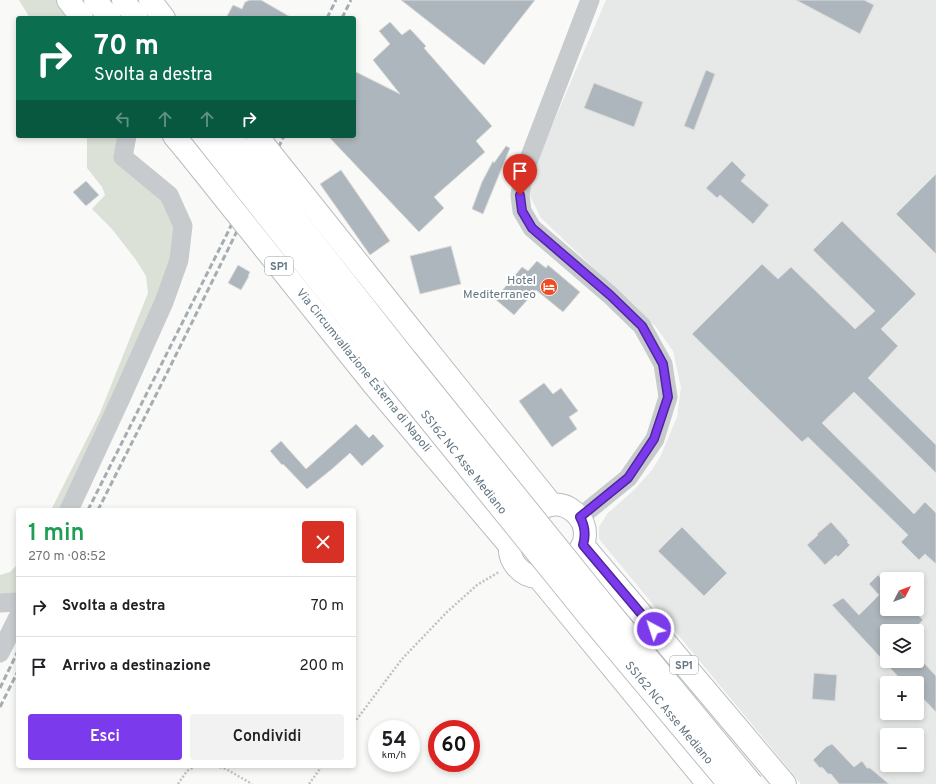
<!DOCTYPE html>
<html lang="it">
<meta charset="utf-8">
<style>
body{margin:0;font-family:Overpass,sans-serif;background:#f2f2f2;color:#202124;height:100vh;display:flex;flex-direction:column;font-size:15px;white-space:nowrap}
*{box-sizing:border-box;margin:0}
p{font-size:13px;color:#757577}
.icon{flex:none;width:22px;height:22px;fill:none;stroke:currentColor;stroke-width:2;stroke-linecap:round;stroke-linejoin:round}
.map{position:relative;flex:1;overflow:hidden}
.sheet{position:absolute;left:16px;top:508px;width:340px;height:260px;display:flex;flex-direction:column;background:#fff;border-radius:4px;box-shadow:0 2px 6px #0003}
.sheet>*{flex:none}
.top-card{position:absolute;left:16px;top:16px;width:340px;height:122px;border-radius:4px;box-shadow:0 2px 6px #0003;background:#0b6e4f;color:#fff;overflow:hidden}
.needle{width:26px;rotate:48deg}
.buttons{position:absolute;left:880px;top:572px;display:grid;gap:8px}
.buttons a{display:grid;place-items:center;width:44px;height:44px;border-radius:4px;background:#fff;box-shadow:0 2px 6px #0003;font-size:20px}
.speed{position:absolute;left:368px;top:720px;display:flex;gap:8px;font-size:20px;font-weight:700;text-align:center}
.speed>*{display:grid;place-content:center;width:52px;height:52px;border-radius:50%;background:#fff;box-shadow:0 2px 6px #0003;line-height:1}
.speed small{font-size:10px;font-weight:400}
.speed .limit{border:6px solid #d22;background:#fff;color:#111}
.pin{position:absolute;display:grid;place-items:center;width:34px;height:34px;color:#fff;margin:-41px -17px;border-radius:50% 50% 50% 0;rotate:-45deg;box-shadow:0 0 4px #0007}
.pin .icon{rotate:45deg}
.me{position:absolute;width:44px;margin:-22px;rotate:320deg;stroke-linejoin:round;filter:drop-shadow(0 0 3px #0008)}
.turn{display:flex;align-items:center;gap:14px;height:84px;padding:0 12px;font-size:18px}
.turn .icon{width:52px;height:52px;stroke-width:2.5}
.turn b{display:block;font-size:28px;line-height:34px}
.lanes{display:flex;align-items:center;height:38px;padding:0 12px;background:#0003;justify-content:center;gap:20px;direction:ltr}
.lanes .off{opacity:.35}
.round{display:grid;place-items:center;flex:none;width:42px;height:42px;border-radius:4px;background:#f2f2f2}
.overview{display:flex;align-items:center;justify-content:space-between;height:68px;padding:0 12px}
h1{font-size:24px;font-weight:600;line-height:30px;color:#1e9e55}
.cta{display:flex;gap:8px;margin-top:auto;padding:8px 12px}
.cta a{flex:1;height:46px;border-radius:4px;background:#7c3aed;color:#fff;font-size:16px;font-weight:600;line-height:46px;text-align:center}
.cta a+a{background:#f2f2f2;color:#202124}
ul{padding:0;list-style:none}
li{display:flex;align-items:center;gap:12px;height:60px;padding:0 12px;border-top:1px solid #e0e0e0}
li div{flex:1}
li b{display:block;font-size:15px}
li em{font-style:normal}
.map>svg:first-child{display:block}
.built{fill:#e7e8e8;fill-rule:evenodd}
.green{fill:#dbe1d7}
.building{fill:#adb6bc;stroke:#dbdbd9}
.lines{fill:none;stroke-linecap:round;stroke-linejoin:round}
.major-casing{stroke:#b8bdc0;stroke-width:24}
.highway-casing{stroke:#b9bdc0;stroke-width:24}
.path{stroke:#c0c3c5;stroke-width:2.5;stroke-dasharray:2 2;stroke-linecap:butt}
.minor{stroke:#c7cbce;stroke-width:19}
.major{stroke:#fff;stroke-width:22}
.highway{stroke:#fff;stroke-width:22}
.rail{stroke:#a5adb2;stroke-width:3;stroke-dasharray:6 3;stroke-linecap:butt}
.major-bridge-casing{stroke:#b8bdc0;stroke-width:24;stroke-linecap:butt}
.highway-bridge-casing{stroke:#b9bdc0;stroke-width:24;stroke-linecap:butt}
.major-bridge{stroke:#fff;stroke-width:22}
.highway-bridge{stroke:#fff;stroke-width:22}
.route-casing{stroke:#51269a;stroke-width:10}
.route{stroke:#7c3aed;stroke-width:7}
.labels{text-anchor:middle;stroke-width:4;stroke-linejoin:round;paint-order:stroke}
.shield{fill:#fff;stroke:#929fa8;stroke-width:1}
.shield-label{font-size:11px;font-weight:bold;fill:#637683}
.poi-label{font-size:12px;fill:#637683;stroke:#fff;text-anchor:end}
.street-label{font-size:12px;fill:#637683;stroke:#fff}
</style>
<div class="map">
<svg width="936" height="784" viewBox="0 0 936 784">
<rect width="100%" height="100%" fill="#f9f9f7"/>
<path class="built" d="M606,0h330v784h-135l-202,-245v-12l8,-13 28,-25 17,-19 9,-15 16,-38 4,-29 -8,-37 -17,-24 -115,-109 -12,-24 4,-24zM887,579h30v30h-30zM887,631h30v30h-30zM887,683h30v30h-30zM887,735h30v30h-30z"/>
<path class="green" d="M19,0h41l13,18h-43z
M86,136h34l56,81v38l-109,255h-16l49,-97 48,-120 -2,-17 -10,-16 -24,-31 -20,-20 13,-14 -3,-8 -15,-19v-28z
M18,564v34h-18v-23l10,-3z"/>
<path class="building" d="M250,0h11l31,18h-66l7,-13 9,4 3,-7z
M401,0h134l-51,65z
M796,0h68l10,5 -14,29z
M390,22l12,13 8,-6 16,17 -2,2 68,78 -16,15 9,11 -51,45 10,11 -25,24 -91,-96h26v-65l46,23 -27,-34 17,-16 -11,-13z
M706,70l9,4 -21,56 -10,-4z
M594,83l49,19 -9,25 -50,-19z
M506,146l4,2 -27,66 -11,-5 10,-27 11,-21 1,2z
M732,161l14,14 -5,6 28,24 -16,19 -33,-29 -3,3 -11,-10z
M341,170l49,71 -20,14 -50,-71z
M936,174v80l-40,-40z
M86,181l13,14 -13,11 -13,-14z
M842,221l74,73 -35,35 17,17 -30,32 68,67v28l-82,-81 -32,31 92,91 11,-12 11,11v51l-11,-10 -6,6 -18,-18 7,-7 -100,-98 -6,5 -110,-108 70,-70 16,15 13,-12 64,62 20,-18 -62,-61z
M451,246l10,38 -41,10 -10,-38z
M537,261l9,7 2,-3 32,27 -17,20 -27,-22 -22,25 -19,-16 27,-32 6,4z
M238,265l12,7 -2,4h1l-8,14 -13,-7z
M544,383l9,11 8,-6 17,23 -9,6 8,12 -25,18 -33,-46z
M356,424l13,14 4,-4 11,12 -22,20 -12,-13 -18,16 -25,20 -24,-25 -1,1 -12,-14 11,-10 25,28z
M831,522l17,19 -1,1 3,3 -12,12 -2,-2 -11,10 -18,-20 11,-10 -1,-1z
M682,527l45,46 -23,23 -46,-45z
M878,575l9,10v24h25l11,11 -11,11h-25v30h35l14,15v36l-19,-20v-9h-13l-72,-78 11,-7 16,17 20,-20 -10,-11z
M814,673l23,2 -2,26 -23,-2z
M832,744l22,23 8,-6 5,7h3l19,16h-50l-8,-10h-3l-6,-7 -2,1 -7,-8 13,-13z"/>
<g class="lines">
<defs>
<path id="major" d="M68,0l14,18
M150,0l14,18
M174,136l11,13
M422,343l130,162
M373,384l137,162
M542,508c3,-1 6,-3 9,-3 17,-3 34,12 34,29 0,6 -2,12 -6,17
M513,536c-1,2 -3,6 -3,9 -2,16 11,31 27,32 3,0 7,0 10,-1
M583,545l202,239
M538,577l170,207"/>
<path id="highway" d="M95,0l15,18
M123,0l14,18"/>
</defs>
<use href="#major" class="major-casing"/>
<use href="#highway" class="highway-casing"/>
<path class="path" d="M354,723l48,-64 45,-47 30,-27 22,-13
M216,766l10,3 26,15
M178,784l9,-13 9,-5
M309,784l13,-18"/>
<path class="minor" d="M69,510l52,-112 43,-96 15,-42 4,-34 -14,-31 -46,-38 4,-21
M580,517l48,-39 27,-39 13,-42 -5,-33 -21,-38 -32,-31 -78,-67 -10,-17 -2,-16 4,-23 66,-172
M0,603l18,-1
M0,653l18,-36"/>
<use href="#major" class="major"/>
<use href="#highway" class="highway"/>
<path class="rail" d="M327,18l9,-18
M342,18l9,-18
M88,510l141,-280 42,-94
M98,510l68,-135 118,-239
M0,688l18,-37
M0,707l18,-36"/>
<defs>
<path id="major-bridge" d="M257,136l165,207
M185,149l188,235"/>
<g id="highway-bridge">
<path id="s1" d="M204,136l186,235 200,247 139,166"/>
<path d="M230,136l174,221 199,247 149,180"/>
</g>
</defs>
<use href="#major-bridge" class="major-bridge-casing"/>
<use href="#highway-bridge" class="highway-bridge-casing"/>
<use href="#major-bridge" class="major-bridge"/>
<use href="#highway-bridge" class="highway-bridge"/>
</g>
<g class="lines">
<defs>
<path id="route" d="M520,195l2,16 10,17 78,67 32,31 21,38 5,33 -14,42 -26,39 -48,39c5,9 6,18 3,28l71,84"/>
</defs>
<use href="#route" class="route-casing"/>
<use href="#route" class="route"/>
</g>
<defs>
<symbol id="hotel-disc" viewBox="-11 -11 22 22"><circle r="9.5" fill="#ec4d23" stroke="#fff"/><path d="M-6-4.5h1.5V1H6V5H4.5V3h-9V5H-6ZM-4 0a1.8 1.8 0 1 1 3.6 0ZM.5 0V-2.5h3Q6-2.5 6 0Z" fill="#fff"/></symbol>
</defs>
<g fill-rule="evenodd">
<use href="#hotel-disc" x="539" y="277" width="20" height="20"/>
</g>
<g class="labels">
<g class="shield">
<rect x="265" y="257" width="28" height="18" rx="3"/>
<rect x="670" y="656" width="28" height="18" rx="3"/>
</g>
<g class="shield-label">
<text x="279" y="270">SP1</text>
<text x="684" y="669">SP1</text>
</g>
<g class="poi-label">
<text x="536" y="284">Hotel<tspan x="536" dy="14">Mediterraneo</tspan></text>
</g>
<g class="street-label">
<text transform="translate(364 370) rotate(51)" y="4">Via Circumvallazione Esterna di Napoli</text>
<text dy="4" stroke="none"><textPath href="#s1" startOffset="417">SS162 NC Asse Mediano</textPath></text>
<text dy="4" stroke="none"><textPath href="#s1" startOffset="741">SS162 NC Asse Mediano</textPath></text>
</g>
</g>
</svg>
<div class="buttons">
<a><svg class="needle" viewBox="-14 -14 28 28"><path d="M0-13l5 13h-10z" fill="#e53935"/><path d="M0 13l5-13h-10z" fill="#757577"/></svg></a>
<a><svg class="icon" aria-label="layers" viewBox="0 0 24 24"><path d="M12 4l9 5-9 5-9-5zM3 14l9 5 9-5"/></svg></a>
<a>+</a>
<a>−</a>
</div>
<div class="speed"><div>54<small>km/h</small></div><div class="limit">60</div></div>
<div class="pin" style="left:520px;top:195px;background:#d93025"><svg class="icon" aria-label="arrive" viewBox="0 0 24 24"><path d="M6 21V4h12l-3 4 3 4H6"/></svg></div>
<svg class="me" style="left:654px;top:629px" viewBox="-20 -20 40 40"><circle r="17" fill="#7c3aed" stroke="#fff" stroke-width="3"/><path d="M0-11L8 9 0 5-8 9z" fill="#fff"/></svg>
<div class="top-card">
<div class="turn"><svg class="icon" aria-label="right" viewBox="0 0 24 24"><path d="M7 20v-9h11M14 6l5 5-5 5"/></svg><div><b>70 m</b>Svolta a destra</div></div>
<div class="lanes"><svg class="icon off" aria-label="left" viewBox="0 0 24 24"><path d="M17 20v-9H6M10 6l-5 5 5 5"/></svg><svg class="icon off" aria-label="ahead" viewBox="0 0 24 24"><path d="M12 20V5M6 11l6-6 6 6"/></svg><svg class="icon off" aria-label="ahead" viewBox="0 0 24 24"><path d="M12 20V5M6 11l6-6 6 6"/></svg><svg class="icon" aria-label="right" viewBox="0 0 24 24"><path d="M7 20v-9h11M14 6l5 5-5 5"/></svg></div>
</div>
<section class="sheet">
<div class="overview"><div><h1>1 min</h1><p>270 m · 08:52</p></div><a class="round" style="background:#d93025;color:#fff"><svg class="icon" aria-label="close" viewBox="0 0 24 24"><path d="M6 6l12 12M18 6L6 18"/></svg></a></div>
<ul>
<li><svg class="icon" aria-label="right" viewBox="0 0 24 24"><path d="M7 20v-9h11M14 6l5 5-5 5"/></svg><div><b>Svolta a destra</b></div><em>70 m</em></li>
<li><svg class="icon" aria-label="arrive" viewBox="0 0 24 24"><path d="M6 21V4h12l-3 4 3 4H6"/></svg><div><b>Arrivo a destinazione</b></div><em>200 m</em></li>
</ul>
<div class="cta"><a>Esci</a><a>Condividi</a></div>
</section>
</div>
